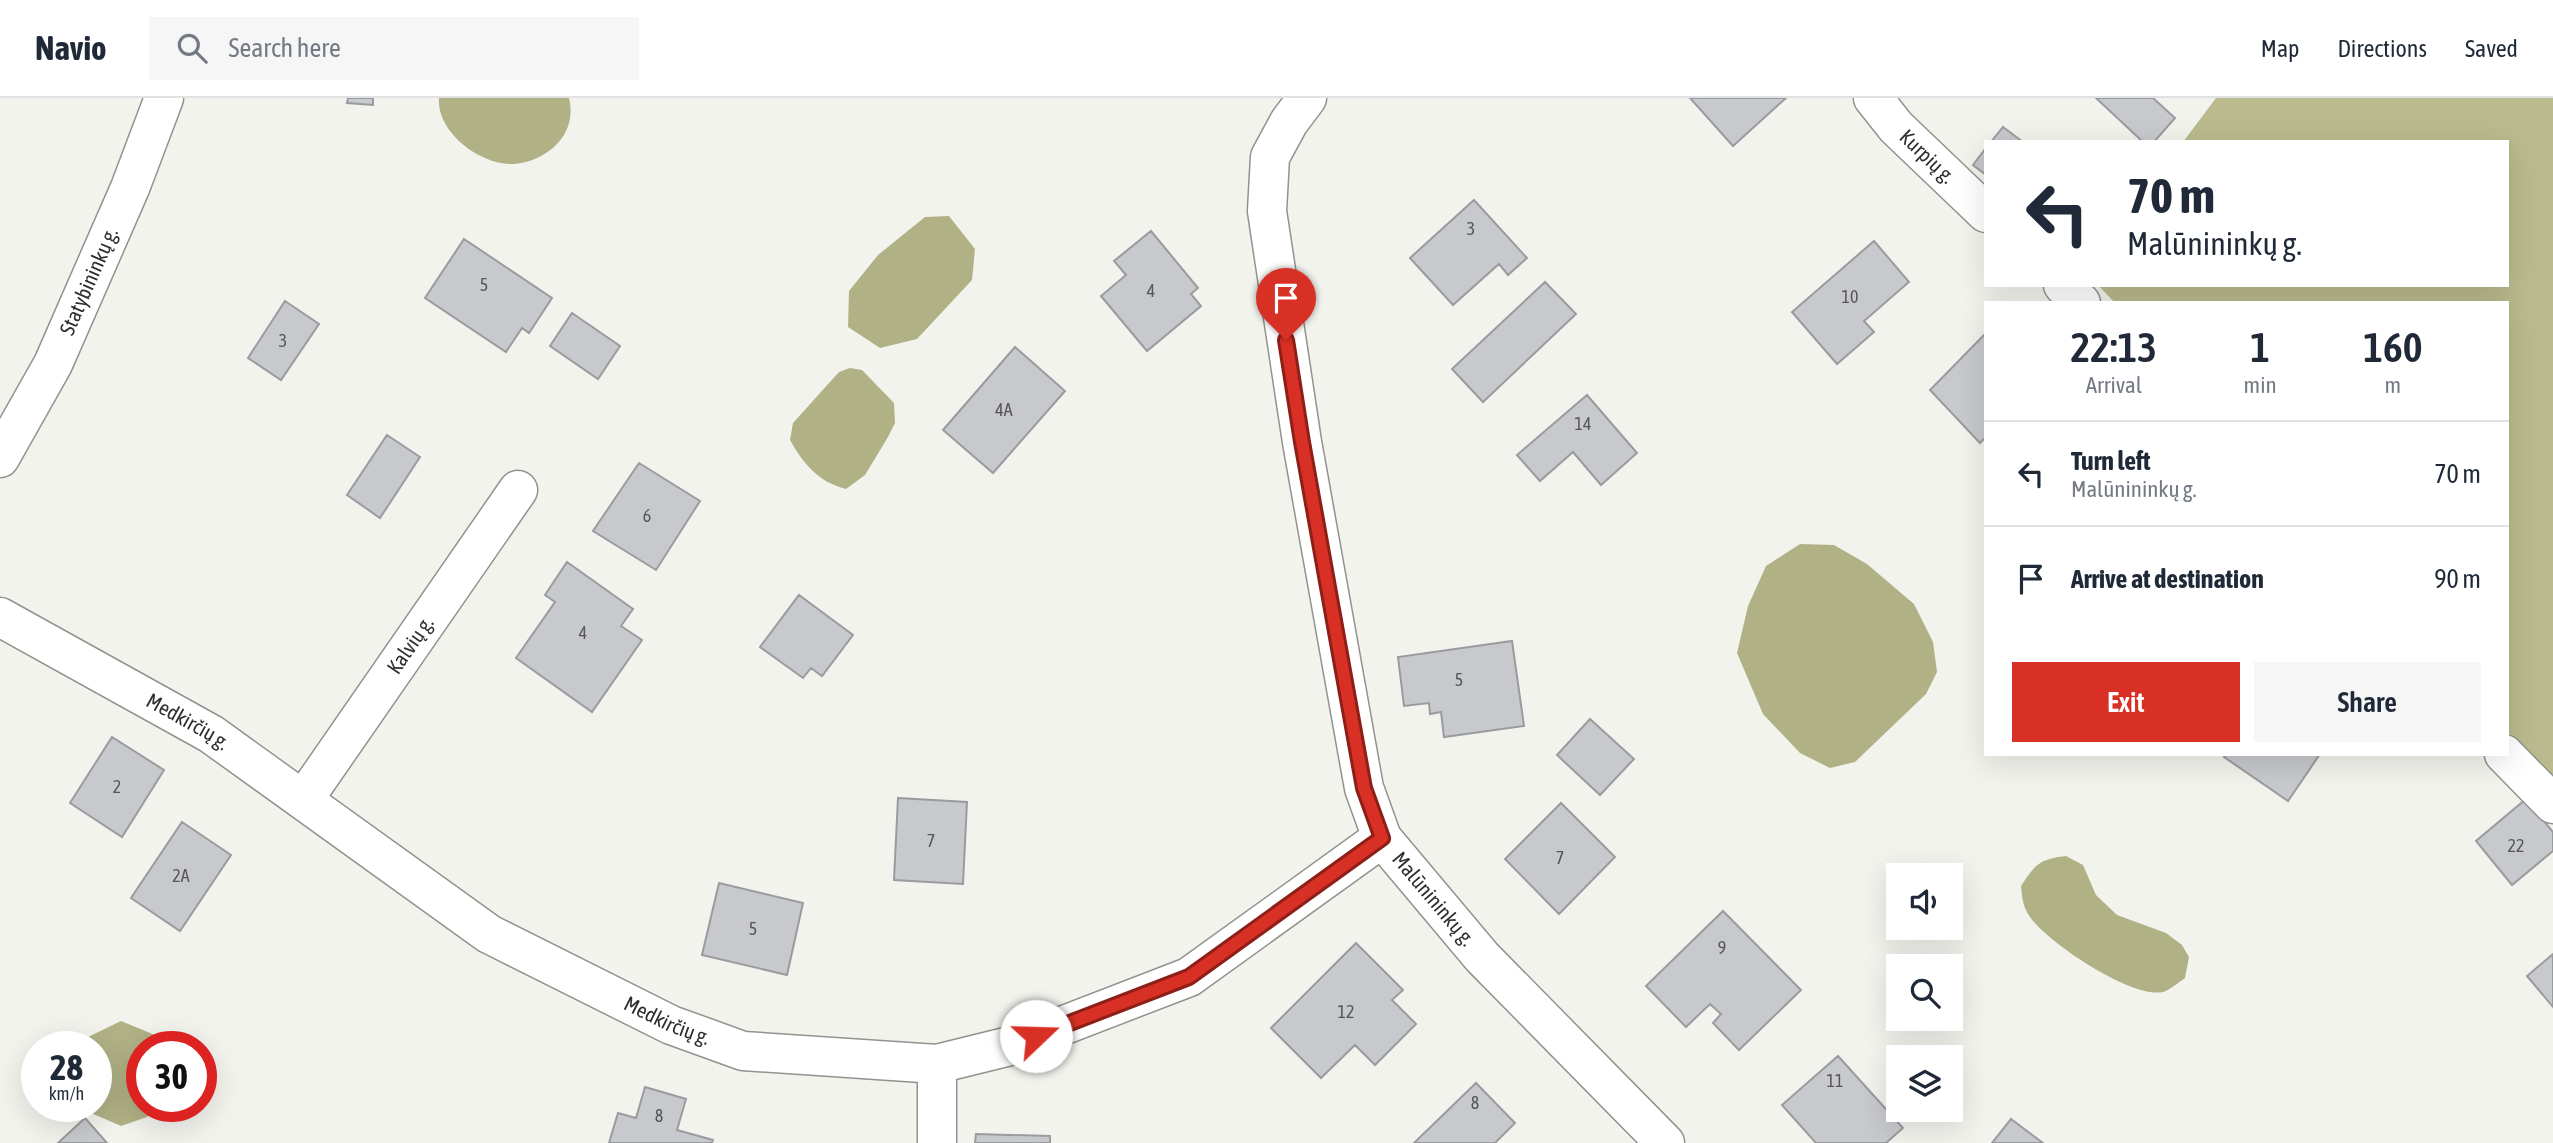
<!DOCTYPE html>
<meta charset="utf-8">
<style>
body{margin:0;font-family:"Asap Condensed",sans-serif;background:#f6f6f7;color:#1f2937;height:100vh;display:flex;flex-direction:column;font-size:26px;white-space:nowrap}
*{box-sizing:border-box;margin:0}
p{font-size:23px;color:#747a83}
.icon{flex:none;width:38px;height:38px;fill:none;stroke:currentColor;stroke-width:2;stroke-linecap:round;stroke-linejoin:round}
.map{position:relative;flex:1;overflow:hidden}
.details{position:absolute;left:1984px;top:203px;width:525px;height:455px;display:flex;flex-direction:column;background:#fff;border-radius:0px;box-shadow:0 7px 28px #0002}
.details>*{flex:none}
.hud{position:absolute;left:1984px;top:42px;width:525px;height:147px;border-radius:0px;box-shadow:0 7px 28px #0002;background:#fff;color:#1f2937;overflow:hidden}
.tools{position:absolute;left:1886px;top:765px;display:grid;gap:14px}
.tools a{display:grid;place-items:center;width:77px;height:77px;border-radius:0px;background:#fff;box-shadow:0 7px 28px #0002;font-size:35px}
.speed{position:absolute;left:21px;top:933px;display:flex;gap:14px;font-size:35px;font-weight:700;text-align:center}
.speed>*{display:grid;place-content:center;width:91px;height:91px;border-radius:50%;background:#fff;box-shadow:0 7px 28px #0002;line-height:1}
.speed small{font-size:18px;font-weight:400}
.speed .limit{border:10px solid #d22;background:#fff;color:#111}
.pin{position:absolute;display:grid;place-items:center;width:60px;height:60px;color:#fff;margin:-72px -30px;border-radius:50% 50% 50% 0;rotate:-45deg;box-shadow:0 0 7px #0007}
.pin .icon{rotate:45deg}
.me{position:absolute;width:77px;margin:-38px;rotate:69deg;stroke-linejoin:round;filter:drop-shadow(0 0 5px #0008)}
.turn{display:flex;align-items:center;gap:24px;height:147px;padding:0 28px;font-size:32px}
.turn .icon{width:91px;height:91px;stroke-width:2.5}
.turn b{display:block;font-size:49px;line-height:60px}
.eta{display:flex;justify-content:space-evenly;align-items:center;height:119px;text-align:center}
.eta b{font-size:42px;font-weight:600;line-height:49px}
.action{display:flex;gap:14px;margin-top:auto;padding:14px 28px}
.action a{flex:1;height:80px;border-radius:0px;background:#d93025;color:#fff;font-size:28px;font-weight:600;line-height:80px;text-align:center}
.action a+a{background:#f6f6f7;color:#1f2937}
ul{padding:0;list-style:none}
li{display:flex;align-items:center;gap:21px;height:105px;padding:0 28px;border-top:2px solid #e0e1e3}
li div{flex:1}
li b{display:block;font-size:26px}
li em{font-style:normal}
header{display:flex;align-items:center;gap:42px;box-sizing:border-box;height:98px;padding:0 35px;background:#fff;border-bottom:2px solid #e0e1e3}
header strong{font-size:33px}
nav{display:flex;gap:38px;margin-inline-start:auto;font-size:24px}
.search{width:490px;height:63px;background:#f6f6f7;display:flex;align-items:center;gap:18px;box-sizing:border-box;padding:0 24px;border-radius:0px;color:#747a83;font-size:26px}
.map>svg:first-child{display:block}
.forest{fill:#baba8e}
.water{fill:#b1b186}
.building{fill:#c7c9cd;stroke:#999b9f;stroke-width:2}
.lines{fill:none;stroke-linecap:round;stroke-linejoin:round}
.minor-casing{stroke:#92928e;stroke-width:41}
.tertiary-casing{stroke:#92928e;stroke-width:41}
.minor{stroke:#fff;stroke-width:38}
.tertiary{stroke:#fff;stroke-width:38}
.route-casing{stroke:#8d1f18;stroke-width:18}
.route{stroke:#d93025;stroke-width:12}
.labels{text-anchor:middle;stroke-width:5;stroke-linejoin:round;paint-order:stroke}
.number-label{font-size:18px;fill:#555655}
.street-label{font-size:21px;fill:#2f2f2d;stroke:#f3f3ee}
</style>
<header>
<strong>Navio</strong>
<div class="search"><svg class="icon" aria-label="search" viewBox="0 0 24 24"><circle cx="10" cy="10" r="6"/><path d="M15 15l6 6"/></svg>Search here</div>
<nav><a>Map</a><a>Directions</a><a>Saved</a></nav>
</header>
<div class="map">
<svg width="2553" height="1045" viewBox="0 0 2553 1045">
<rect width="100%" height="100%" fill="#f3f3ee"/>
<path class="forest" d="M2216,0h337v685l-45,-51v-429h-393l-17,-18h410v-143h-325z"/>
<path class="water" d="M439,0h130c9,36 -21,63 -55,66 -33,2 -78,-32 -75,-66z
M949,118l26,33 -3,31 -55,59 -37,9 -32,-21 1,-36 29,-36 47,-38z
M850,270l12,2 32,33 1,20 -7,14 -23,38 -19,14c-28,-7 -43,-26 -56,-49l3,-17 46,-51z
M1800,446l34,1 33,19 47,40 19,38 4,30 -11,22 -71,68 -25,6 -30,-15 -37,-39 -26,-61 11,-47 18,-40z
M2066,758l17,9 13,30 21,20 49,18 16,12 7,12 -4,21c-6,4 -15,12 -22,14 -31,7 -116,-50 -133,-75 -7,-10 -8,-19 -9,-31 14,-21 18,-27 45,-30z
M121,923l34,14 9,11h-22v60h14l-9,11 -26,9 -30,-13 -7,-7h12v-60h-12l6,-10z"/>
<path class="building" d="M348,0h25v7l-26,-2z
M1690,0h96l-53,48z
M2096,0h57l22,20 -21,24h-11z
M2003,29l20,15h-32z
M1986,50v27l-13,-10z
M1474,102l53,58 -19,17 -9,-11 -46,41 -43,-47z
M1151,133l47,57 -7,6 10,12 -54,45 -46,-55 25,-21 -12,-14z
M464,141l88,59 -23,35 -7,-5 -16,24 -81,-54z
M1874,143l35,41 -45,39 10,11 -37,32 -45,-52z
M1545,184l31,32 -93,88 -31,-33z
M285,203l34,23 -38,56 -33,-22z
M572,215l48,33 -22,33 -48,-33z
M1986,235v104l-6,6 -50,-53z
M1015,249l50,44 -72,82 -50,-43z
M1587,297l50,58 -36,32 -28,-33 -33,29 -23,-26z
M387,337l33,22 -40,61 -33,-23z
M639,365l61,38 -44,69 -63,-39z
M567,464l66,47 -12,17 21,14 -50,72 -76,-54 39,-56 -10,-7z
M799,497l54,40 -31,41 -11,-8 -8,10 -43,-31z
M1512,543l12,85 -80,11 -3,-25 -11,2 -1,-11 -25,3 -6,-49z
M1590,621l44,40 -34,36 -43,-40z
M112,639l52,33 -42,67 -52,-34z
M2226,656h94l-32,47 -64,-44z
M898,700l69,4 -4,82 -69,-4z
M2526,701l27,33v19l-41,34 -36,-44z
M1561,705l54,54 -56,57 -54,-55z
M182,724l49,33 -51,76 -49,-33z
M719,785l84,20 -16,72 -85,-20z
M1723,813l78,79 -62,60 -26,-27 8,-9 -11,-10 -24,23 -40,-41z
M1356,845l47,47 -11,10 24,24 -41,41 -20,-20 -34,33 -50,-50z
M2553,856v53l-26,-31z
M1838,958l65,72 -17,15h-70l-34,-38z
M1476,985l39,40 -20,20h-81z
M645,989l41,12 -9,31 36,10 -1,3h-103l9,-30 18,5z
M85,1020l22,25h-49z
M2011,1021l32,24h-51z
M976,1036l74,2v7h-75z"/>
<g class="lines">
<defs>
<g id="minor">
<path id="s1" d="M1307,0l-18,24 -19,35 -3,54 35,231 62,346 18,50 100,119 183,186"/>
<path id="s2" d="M1873,0l23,29 90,86"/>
<path d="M2063,187l18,18"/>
<path id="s3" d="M0,519l211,117 278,200 182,91 72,26 194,13 73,-18 179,-69 193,-139"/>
<path d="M2504,656l49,50"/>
<path id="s4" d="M304,701l214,-309"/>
<path d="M937,1045v-79"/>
</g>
<g id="tertiary">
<path id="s5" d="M0,360l53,-94 77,-176 34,-90"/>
</g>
</defs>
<use href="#minor" class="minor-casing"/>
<use href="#tertiary" class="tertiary-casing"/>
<use href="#minor" class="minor"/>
<use href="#tertiary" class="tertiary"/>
</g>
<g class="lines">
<defs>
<path id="route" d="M1036,938l153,-59 193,-139 -18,-50 -62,-346 -16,-102"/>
</defs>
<use href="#route" class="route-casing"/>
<use href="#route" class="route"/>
</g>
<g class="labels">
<g class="number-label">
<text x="1471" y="137">3</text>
<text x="484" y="193">5</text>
<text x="1151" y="199">4</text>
<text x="1850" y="205">10</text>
<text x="283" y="249">3</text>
<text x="1004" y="318">4A</text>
<text x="1583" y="332">14</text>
<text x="647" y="424">6</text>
<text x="583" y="541">4</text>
<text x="1459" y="588">5</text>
<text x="117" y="695">2</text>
<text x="931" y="749">7</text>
<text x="2516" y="754">22</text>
<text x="1560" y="766">7</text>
<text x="181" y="784">2A</text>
<text x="753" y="837">5</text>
<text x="1722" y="856">9</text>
<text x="1346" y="920">12</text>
<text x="1835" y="989">11</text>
<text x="1475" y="1011">8</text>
<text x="659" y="1024">8</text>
</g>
<g class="street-label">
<text dy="7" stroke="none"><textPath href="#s2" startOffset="80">Kurpių g.</textPath></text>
<text dy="7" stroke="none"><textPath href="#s5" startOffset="198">Statybininkų g.</textPath></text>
<text dy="7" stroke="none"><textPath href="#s4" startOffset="187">Kalvių g.</textPath></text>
<text dy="7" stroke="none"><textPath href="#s3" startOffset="215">Medkirčių g.</textPath></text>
<text dy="7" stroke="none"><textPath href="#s1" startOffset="842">Malūnininkų g.</textPath></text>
<text dy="7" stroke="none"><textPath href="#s3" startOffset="782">Medkirčių g.</textPath></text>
</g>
</g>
</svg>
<div class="tools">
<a><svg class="icon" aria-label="sound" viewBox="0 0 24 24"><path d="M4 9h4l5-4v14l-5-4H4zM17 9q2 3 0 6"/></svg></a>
<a><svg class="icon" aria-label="search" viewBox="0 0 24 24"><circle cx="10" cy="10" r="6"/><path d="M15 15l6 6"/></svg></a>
<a><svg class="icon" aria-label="layers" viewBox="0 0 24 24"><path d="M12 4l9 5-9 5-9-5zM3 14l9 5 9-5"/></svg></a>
</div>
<div class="speed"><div>28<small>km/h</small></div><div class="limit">30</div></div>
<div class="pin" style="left:1286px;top:242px;background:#d93025"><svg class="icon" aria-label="arrive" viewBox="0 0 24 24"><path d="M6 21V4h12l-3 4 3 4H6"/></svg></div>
<svg class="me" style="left:1036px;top:938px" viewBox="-20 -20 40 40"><circle r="19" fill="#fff"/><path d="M0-13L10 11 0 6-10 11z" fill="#d93025"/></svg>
<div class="hud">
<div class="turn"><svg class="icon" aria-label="left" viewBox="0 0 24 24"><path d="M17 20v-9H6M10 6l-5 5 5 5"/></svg><div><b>70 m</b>Malūnininkų g.</div></div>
</div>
<section class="details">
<div class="eta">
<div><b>22:13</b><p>Arrival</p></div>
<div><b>1</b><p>min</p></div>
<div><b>160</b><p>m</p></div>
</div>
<ul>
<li><svg class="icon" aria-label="left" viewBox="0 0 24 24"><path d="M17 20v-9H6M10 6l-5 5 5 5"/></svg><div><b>Turn left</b><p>Malūnininkų g.</p></div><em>70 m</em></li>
<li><svg class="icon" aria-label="arrive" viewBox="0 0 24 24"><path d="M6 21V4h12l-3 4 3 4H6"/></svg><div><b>Arrive at destination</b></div><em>90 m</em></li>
</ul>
<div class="action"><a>Exit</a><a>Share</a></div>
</section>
</div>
